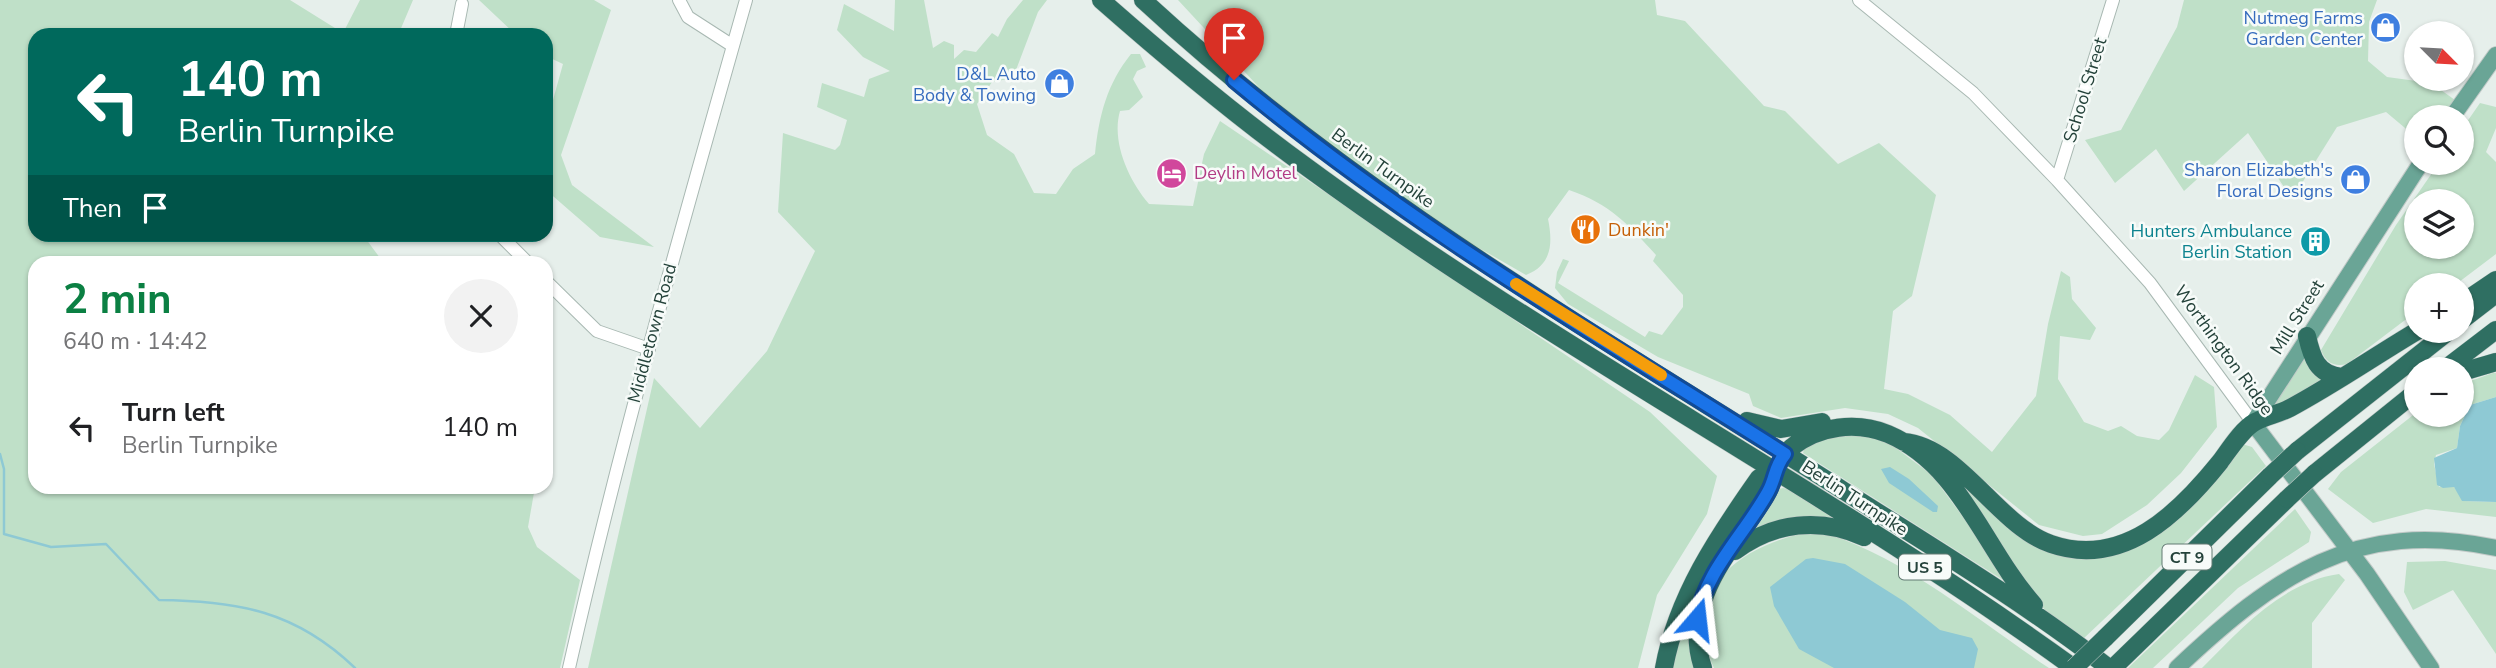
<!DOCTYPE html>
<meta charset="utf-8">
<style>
body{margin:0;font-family:"Nunito Sans",sans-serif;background:#f2f2f2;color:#202124;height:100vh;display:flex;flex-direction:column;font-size:26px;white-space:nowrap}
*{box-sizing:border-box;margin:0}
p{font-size:23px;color:#757577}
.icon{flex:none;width:38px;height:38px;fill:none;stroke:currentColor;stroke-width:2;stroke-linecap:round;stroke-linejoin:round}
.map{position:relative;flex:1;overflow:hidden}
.drawer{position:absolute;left:28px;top:256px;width:525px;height:238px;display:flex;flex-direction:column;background:#fff;border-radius:21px;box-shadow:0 2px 5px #0004}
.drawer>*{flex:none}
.guide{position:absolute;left:28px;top:28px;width:525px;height:214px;border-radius:21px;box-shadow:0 2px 5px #0004;background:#00695c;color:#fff;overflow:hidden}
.needle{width:46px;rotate:114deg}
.controls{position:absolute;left:2404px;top:21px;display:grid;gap:14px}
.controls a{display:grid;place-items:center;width:70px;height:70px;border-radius:50%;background:#fff;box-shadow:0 2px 5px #0004;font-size:35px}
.pin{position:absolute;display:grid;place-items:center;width:60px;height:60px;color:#fff;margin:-72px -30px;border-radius:50% 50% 50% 0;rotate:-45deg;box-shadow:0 0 7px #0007}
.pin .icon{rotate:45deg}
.me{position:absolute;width:77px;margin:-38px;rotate:17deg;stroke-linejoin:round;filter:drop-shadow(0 0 5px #0008)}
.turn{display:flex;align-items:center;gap:24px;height:147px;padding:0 35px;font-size:32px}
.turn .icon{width:91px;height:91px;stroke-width:2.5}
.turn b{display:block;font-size:49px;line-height:60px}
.then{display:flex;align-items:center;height:66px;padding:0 35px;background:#0003;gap:14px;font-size:26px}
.round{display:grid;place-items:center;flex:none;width:74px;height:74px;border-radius:37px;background:#f2f2f2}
.overview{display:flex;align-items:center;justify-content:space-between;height:119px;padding:0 35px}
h1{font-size:42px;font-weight:700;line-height:52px;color:#0b8043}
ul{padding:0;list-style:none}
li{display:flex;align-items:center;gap:21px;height:105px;padding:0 35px}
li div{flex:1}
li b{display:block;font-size:26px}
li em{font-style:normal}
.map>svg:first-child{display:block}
.green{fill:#bfe0c8;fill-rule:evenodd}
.water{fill:#8ec9d4}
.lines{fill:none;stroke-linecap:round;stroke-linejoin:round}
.stream{stroke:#8ec9d4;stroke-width:2.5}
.minor-casing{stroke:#a8b8b2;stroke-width:14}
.major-casing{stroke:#c2cac8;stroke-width:18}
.highway-casing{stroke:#c2cac8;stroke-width:19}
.minor{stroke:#fff;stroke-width:12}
.major{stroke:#6aa596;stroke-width:16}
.highway{stroke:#2f6f62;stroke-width:18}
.highway-bridge-casing{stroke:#c2cac8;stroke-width:19;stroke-linecap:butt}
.highway-bridge{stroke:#2f6f62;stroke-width:18}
.route-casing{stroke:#114b97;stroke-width:18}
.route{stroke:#1a73e8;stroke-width:12}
.slow{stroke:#f59e0b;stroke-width:12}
.labels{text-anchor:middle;stroke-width:5;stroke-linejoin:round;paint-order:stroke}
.shield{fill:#f7fbf9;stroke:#637a73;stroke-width:2}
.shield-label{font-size:16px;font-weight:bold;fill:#24423a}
.shop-label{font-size:18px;fill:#366cbe;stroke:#f7fbf9;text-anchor:end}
.street-label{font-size:18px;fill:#24423a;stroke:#f7fbf9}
.hotel-label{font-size:18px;fill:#b23c85;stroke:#f7fbf9;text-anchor:start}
.food-label{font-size:18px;fill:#c56008;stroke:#f7fbf9;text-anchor:start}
.culture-label{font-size:18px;fill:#0d838f;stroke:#f7fbf9;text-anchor:end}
</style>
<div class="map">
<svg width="2496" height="668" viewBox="0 0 2496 668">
<rect width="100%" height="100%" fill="#e6efeb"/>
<path class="green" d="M0,0h290l53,33 17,-33h53l-14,33 -364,2v199l328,1 20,27h-348v224l500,1 -7,40 9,20 43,33 -20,88h-560z
M479,0h115l17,10 -50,145 11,30 82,62 -54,-10 -54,-47v-65l17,-61 -17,-8v-21h-30z
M895,0h29l9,48 11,-7 10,4v14l10,-9 12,2 16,-19 6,4 9,-18 16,-19h24l-9,12 -25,66 -21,4 -15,22 10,31 27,19 20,39 22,1 17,-25 22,-15c4,-39 12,-70 36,-100h9l6,13 -9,4 -4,8 10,18 -14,13 -9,1c-9,31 9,70 29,93l44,2 11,-52 16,-33 430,291 67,64 -10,38 -50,81 -19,73h-1050l66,-290 46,50 67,-77 48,-100 -37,-39 5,-79 52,17 5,-5 7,-25 -30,-13 5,-24 42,14 5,-18 21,-8 -27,-14 -26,-27 7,-26 50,27z
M1178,0h477l2,15 28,6 79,85 21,5 53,53 41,-21 57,52 -24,101 -19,15 -9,78 24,5 42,21 42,37 44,-56 12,-72 13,-53 9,6 2,22 24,29 -6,12 -30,-4 -2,43 26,43 24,9 13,-5 16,10 22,4 10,-10 26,-55 19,12 3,40 -36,46 -34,32 -45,29 -19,2 -44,-11 -121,-97 -30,-14 -43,-6 -64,10 -28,-12 -4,-12 -91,-37 -90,-53 -13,-16 2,-16 6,-13 6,2 -11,22 87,54 4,-6 13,4 21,-28v-12l-30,-34 3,-6c-28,-31 -46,-51 -87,-65l-21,29c5,24 4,46 -22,56l-73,-42 -185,-136z
M2184,0h193l-8,22 -1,39 19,16 44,6 24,17 -15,17h-23v21l-31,-26 -49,15 -45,72 -44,-66 -64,58 -28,-42 -41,34 -30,-43 36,-10 56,-103z
M2480,103l16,4v21l-10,24 10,10v92l-41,31h-38v26l-70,53c-13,3 -21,-1 -26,-14l75,-125 43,-62h23v-34zM2462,201v46h-45v-46z
M2305,357l22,21 -46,30 -8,-3z
M2493,373h3v24l-26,8 -10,21 -3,22 -21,7 -2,9 5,23h15l10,14 32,1v15l-70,-8 -53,14 -45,-34 13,-17 76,-60v3h45v-31z
M1844,434l33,4 15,7 40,30 39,53 32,52 -200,-127 3,-10z
M2242,444l10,3 14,19 -184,174 -37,-30 -25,-30 -69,-108 82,71 86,5z
M1783,488l4,1 51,32 -84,9 25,-41z
M2295,509l16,23 -2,10 -71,46 -85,80h-25z
M1815,531c79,18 165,91 234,137h-335c-37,-80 30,-125 101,-137z
M2445,561l51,9v84l-43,-64 -40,20 -9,-18 3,-30z
M2339,574l6,6 -33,43v45h-110c38,-38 80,-86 137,-94z
M1691,605l-1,51 6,12h-24l4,-33z"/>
<path class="water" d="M2496,397v105l-34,-1 -8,-14 -11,1 -6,-3 -3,-27 23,-10 3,-22 10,-21z
M1890,467l19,12 29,27 -1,6h-4l-44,-29 -8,-14z
M1813,558l32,6 60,38 35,28 32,8 6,11 -4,19h-140l-35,-19 -25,-43 -4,-19 36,-28z"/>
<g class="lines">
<path class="stream" d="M0,454l4,15v65l47,13 55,-3 53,56c79,1 137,11 196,68"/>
<defs>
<path id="minor" d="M679,0l9,17 45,29
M1859,0l114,93 84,87 93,103 103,140
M456,35l6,-31
M2057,180l56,-180
M499,234l28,28
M546,281l51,50 52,18
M569,668c51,-225 114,-446 177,-668"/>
<path id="major" d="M2452,117l44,-62
M2421,163l-168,260 114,151 64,94
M2177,668c98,-92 178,-150 319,-120"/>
<path id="highway" d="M1101,0c67,59 135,116 207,168 246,181 519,321 766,500
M1143,0c210,195 460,338 701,491 90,57 181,112 265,177
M2462,303l34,-23
M2462,320l34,-26
M2307,336c5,22 10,38 34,41
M2445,369l51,-39
M2462,372l34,-10
M1747,421l34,8 41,-7
M1904,442c56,5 94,84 147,102 72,25 128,-31 169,-82 9,-12 22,-33 35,-40 11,-6 24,-8 35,-14 43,-23 85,-52 127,-77
M2297,451l152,-120
M2314,474l103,-83
M1735,551c39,-29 85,-34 129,-14
M2105,638l165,-162
M1664,668c13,-71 54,-132 95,-190l14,-8
M1703,668c-23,-68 30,-118 63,-172 11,-18 8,-34 26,-49 27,-21 64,-26 96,-13 73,31 96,115 146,171
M2113,668l174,-169"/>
</defs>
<use href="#minor" class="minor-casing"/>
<use href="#major" class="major-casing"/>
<use href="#highway" class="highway-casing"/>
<use href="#minor" class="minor"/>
<use href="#major" class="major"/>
<use href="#highway" class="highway"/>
<defs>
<path id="highway-bridge" d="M2270,476l27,-25
M2287,499l27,-25
M2074,668l31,-30"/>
</defs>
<use href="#highway-bridge" class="highway-bridge-casing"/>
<use href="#highway-bridge" class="highway-bridge"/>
</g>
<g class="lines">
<defs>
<path id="route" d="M1234,80c171,143 363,255 551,374 -11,13 -9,24 -17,38 -23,42 -63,79 -71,127"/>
</defs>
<use href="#route" class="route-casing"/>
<use href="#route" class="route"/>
<path class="slow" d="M1516,284l145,91"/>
</g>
<defs>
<symbol id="shop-disc" viewBox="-11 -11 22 22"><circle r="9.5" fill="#3f7fe0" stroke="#f7fbf9"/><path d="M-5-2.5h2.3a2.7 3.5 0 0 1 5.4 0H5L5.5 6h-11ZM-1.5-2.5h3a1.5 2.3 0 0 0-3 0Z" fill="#fff"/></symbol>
<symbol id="hotel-disc" viewBox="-11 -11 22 22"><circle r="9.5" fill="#d1479c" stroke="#f7fbf9"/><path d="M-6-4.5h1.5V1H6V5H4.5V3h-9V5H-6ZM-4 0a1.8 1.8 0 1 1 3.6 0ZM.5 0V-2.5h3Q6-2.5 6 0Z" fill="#fff"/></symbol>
<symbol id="restaurant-disc" viewBox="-11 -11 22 22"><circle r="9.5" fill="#e8710a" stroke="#f7fbf9"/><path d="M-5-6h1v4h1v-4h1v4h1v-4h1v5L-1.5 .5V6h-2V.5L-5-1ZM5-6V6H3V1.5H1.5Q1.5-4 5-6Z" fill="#fff"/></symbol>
<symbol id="building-disc" viewBox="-11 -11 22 22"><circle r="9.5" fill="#0f9aa8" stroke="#f7fbf9"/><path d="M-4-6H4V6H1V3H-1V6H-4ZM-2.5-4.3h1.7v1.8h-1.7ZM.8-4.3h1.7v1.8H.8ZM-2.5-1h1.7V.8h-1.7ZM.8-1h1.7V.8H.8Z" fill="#fff"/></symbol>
</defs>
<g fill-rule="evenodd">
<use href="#shop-disc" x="2368" y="10" width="35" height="35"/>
<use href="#shop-disc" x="1042" y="66" width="35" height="35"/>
<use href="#hotel-disc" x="1154" y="156" width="35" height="35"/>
<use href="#shop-disc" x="2338" y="162" width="35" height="35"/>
<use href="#restaurant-disc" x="1568" y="212" width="35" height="35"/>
<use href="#building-disc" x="2298" y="224" width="35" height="35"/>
</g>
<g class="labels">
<g class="shield">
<rect x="2162.5" y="544.5" width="49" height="25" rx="5"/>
<rect x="1899" y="554.5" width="52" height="25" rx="5"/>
</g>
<g class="shield-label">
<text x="2187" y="563">CT 9</text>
<text x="1925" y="573">US 5</text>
</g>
<g class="shop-label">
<text x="2363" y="24">Nutmeg Farms<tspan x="2363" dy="21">Garden Center</tspan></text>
<text x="1036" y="80">D&amp;L Auto<tspan x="1036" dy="21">Body &amp; Towing</tspan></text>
<text x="2333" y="176">Sharon Elizabeth's<tspan x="2333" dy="21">Floral Designs</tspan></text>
</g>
<g class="street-label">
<text transform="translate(2085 90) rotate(-73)" y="6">School Street</text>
<text transform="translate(1383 168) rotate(36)" y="6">Berlin Turnpike</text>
<text transform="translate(2297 317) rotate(-58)" y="6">Mill Street</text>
<text transform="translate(652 333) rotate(-75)" y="6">Middletown Road</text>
<text transform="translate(2224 350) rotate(54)" y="6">Worthington Ridge</text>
<text transform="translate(1855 498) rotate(33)" y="6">Berlin Turnpike</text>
</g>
<g class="hotel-label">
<text x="1194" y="179">Deylin Motel</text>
</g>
<g class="food-label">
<text x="1608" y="236">Dunkin'</text>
</g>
<g class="culture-label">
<text x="2292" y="237">Hunters Ambulance<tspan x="2292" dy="21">Berlin Station</tspan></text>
</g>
</g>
</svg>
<div class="controls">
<a><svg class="needle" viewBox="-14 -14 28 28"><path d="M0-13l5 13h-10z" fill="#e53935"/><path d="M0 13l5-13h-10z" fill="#757577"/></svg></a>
<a><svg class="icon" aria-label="search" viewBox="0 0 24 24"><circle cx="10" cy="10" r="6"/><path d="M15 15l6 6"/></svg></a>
<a><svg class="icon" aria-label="layers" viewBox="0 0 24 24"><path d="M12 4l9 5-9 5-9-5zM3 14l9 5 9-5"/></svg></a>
<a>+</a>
<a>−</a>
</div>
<div class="pin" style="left:1234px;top:80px;background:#d93025"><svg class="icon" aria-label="arrive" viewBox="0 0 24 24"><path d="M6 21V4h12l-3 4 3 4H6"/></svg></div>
<svg class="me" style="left:1697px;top:619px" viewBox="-20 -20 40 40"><path d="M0-17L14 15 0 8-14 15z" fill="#1a73e8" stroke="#fff" stroke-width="4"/></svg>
<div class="guide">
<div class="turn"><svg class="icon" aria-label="left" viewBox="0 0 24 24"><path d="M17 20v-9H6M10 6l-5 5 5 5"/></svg><div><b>140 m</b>Berlin Turnpike</div></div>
<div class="then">Then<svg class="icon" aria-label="arrive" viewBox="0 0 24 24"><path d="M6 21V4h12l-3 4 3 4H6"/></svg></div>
</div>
<section class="drawer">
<div class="overview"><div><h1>2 min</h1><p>640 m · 14:42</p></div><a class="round"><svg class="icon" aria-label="close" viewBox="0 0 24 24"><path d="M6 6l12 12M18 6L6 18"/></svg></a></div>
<ul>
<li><svg class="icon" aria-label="left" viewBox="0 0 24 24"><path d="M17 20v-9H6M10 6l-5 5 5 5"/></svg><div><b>Turn left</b><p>Berlin Turnpike</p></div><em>140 m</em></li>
</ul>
</section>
</div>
